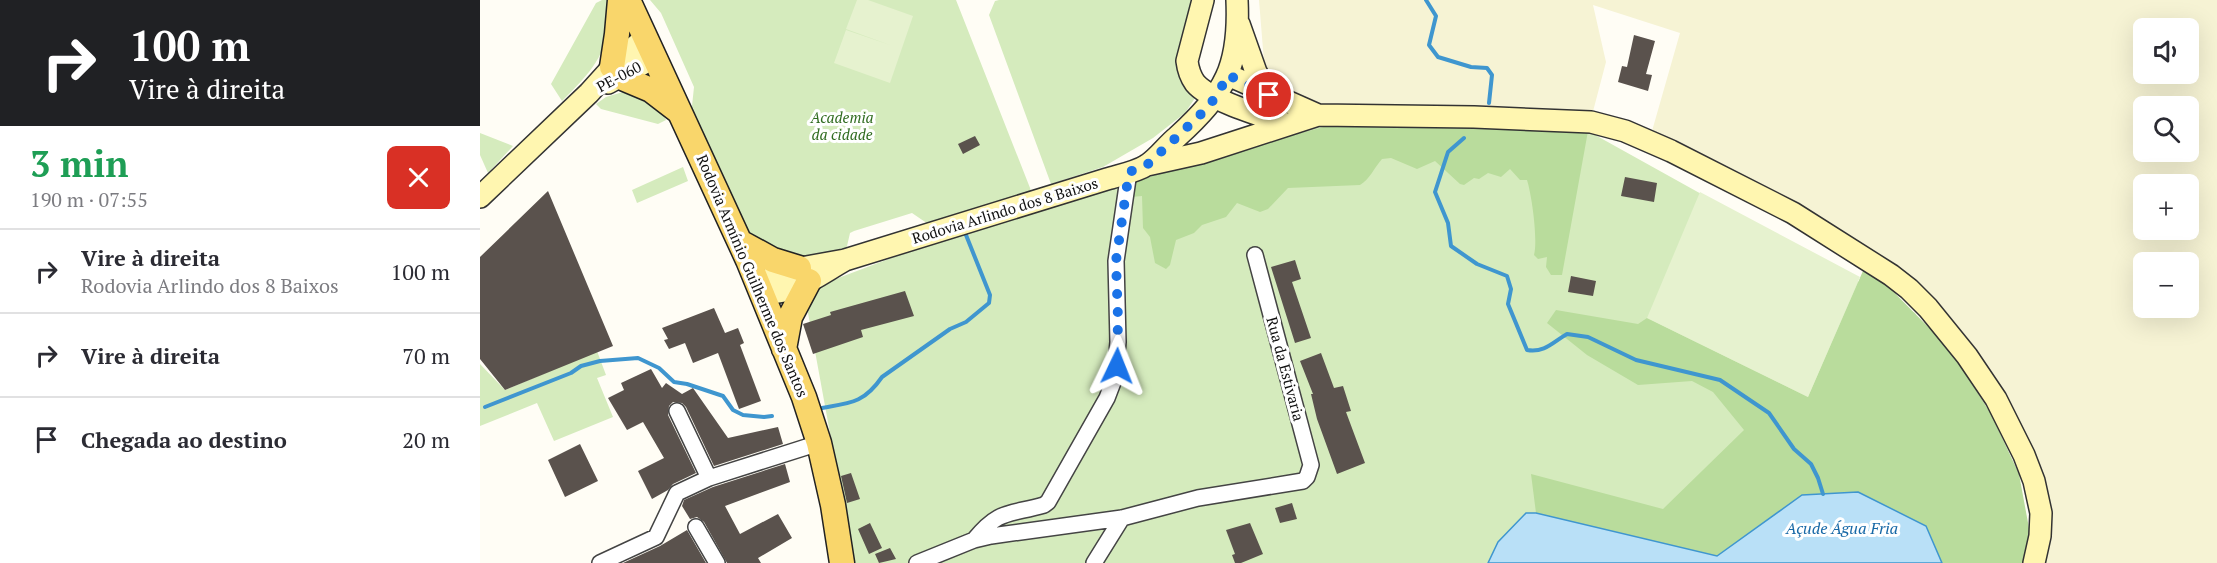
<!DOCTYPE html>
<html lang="pt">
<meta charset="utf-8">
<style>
body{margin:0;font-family:"PT Serif",serif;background:#f7f7f7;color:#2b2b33;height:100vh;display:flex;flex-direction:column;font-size:22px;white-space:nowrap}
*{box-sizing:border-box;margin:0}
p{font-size:20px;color:#7c7c81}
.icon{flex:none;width:33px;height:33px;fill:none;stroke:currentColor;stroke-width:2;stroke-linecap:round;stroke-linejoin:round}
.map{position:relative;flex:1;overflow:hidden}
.details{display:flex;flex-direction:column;background:#fff;width:480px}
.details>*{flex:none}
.top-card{background:#202124;color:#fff;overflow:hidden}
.buttons{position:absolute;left:1653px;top:18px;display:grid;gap:12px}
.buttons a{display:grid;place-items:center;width:66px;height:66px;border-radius:9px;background:#fff;box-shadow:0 6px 24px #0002;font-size:30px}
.pin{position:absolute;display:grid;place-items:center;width:51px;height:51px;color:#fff;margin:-26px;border:3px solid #fff;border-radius:50%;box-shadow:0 2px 6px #0007}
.me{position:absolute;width:66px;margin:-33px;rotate:2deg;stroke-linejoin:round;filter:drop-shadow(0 0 4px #0008)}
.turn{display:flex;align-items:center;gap:21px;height:126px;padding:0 30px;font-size:27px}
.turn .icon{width:78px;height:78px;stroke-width:2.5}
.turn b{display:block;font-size:42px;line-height:51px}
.round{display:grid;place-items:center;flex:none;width:63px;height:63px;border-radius:9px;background:#f7f7f7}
.headline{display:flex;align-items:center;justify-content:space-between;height:102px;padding:0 30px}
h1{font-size:36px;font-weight:700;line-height:45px;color:#1e9e55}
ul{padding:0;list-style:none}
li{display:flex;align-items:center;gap:18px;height:84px;padding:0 30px;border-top:2px solid #e1e1e2}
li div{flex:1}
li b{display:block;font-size:22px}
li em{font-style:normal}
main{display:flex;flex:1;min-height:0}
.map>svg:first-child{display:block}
.farmland{fill:#f6f3d4;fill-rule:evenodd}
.green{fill:#d5ebbd}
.forest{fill:#b9dc9c}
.pitch{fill:#e6f2cf}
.water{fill:#b9e0f7;stroke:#3f96cf;stroke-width:1.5}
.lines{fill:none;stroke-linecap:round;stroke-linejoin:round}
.stream{stroke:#3f96cf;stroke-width:4}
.building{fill:#5a524d}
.street-casing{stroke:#444;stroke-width:18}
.secondary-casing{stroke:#333;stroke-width:24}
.primary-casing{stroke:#222;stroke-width:27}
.street{stroke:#fff;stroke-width:15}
.secondary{stroke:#fff6b0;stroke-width:21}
.primary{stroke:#f9d66b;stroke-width:24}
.route{stroke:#1a73e8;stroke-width:10;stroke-dasharray:0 18}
.labels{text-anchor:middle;stroke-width:6;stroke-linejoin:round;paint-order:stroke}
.street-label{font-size:15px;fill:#111;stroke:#fff}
.park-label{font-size:15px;font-style:italic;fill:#2f6b1f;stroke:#fff}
.water-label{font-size:16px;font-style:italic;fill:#1768a6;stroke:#fff}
</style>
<main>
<section class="details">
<div class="top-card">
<div class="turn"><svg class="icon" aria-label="right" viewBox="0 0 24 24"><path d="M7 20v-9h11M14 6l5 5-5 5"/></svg><div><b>100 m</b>Vire à direita</div></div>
</div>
<div class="headline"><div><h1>3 min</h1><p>190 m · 07:55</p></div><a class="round" style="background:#d93025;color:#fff"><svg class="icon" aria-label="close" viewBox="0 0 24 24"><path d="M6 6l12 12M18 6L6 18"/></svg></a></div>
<ul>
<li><svg class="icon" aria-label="right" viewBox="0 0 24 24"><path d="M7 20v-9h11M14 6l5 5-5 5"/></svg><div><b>Vire à direita</b><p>Rodovia Arlindo dos 8 Baixos</p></div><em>100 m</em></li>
<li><svg class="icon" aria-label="right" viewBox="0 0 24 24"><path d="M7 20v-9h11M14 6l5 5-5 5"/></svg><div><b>Vire à direita</b></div><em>70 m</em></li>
<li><svg class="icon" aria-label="arrive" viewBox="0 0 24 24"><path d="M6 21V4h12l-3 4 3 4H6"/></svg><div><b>Chegada ao destino</b></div><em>20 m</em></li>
</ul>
</section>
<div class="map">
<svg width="1737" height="563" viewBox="0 0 1737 563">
<rect width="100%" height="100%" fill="#fffdf5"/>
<path class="farmland" d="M779,0h958v563h-182l-10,-113 -100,-147 -275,-165 30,-105 -87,-28 13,57 -15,57 -264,-13 -27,-6 -28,-15 -7,-11zM1664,28h44v46h-44zM1664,106h44v46h-44zM1664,184h44v46h-44zM1664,262h44v46h-44z"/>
<path class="green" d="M122,0h5c6,49 -12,68 -45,101l-11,-17 45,-81z
M170,0h306l76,193 -101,33 -19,-13 -58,18 -4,2 -5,22 -58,6 -44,-31 -53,-105 4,-38 -33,-74z
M519,0h198l-2,98 -10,15 -32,25 -50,29 -52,17 -62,-169 6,-14z
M143,92c18,3 36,11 43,28l-8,4 -57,-15 -5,-5 10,-7z
M854,123l254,8 327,182 101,250h-1174l-4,-86 -34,-186 246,-93z
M0,133l33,13 -25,27 -8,-18z
M203,167l5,14 -51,22 -5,-13z
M117,351l9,24 -9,3 16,39 -59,24 -17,-38 -57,23v-62l25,26z"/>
<path class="forest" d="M855,124l253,7 -26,144h-11l-5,-8 1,-10 -9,2 -4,-4c4,-15 -2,-59 -7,-75h-7l-10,-11 -9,8 -13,-4 -9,6 -5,-1 -10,7 -4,-1 -25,-23 -18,8 -26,-11 -9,1c-8,9 -12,20 -22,26l-72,3 -20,21 -8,3 -23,-9 -11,14 -24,8 -8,8 -18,7 -6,25 -4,4 -11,-6 -5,-26 -7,-9 -1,-32 -11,1 3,-15 96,-30z
M1386,264l84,85 41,65 28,60 12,65 -5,24h-84l-16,-37 -68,-34 -56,3 -85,61 -181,-43 -5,-39 132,35 81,-79 -31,-38 -21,-11 -54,4 -51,-30 -40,-32 9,-13 82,14 9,-6 161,79z"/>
<path class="pitch" d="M377,0h11l45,16 -23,67 -56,-20 12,-33 44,15 -44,-16z
M1220,192l160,85 -52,120 -161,-79z"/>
<path class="water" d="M1378,492l68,34 16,37h-454l10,-21 28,-29h10l181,43 85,-61z"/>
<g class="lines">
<path class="stream" d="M946,0l10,16 -7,29 9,12 33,10 16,1 5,7 -3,28
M984,138l-16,14 -13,40 13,31 3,23 26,18 30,12 4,13 -3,15 19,46c18,3 26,-8 40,-16l21,3 48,23 84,20 49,33 25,36 17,15 7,14 5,16
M5,407l86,-34 10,-7 19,-5 38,-3 21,10 15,14 13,2 36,12 10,14 10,5 21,2 8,-1
M342,408c29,-5 42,-5 60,-31l68,-48 16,-7 23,-19 1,-8 -24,-60"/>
</g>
<path class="building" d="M1154,35l21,6 -9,33 6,1 -4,16 -30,-9 4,-16 5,1z
M495,136l5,9 -17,9 -5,-10z
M1145,177l32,6 -3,19 -33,-6z
M68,191l65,155 -108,44 -25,-31v-102z
M815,260l6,19 -9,3 19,56 -16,5 -24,-76z
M1091,276l25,5 -3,15 -25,-4z
M425,291l9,25 -53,14 2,7 -50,17 -10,-30 28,-9 -1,-3z
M234,308l11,25 13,-5 6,15 -4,2 21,56 -22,8 -21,-56 -25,10 -8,-20 -16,6 -5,-9 4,-1 -6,-11z
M841,353l13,35 9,-2 8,25 -5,1 19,51 -28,11 -20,-55 -6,-25h2l-13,-33z
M171,369l11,19 4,-5 16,11 11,-6 35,50 50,-11 5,17 -69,22 -28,-59 -4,-4 -9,-1 -4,4 -1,9 28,58 -23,11 -5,6 -16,9 -14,-28 26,-13 -21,-36 -16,8 -19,-32 16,-8 -3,-7z
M100,444l18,37 -33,16 -17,-37z
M305,464l5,18 -65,24 15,28 38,-20 14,24 -34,20 3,5h-34l-23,-41 -7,-5 -7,2 -8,-13 2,-6 29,-13z
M371,473l9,26 -13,4 -6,-27z
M812,503l5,16 -17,4 -5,-15z
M390,523l12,25 -13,6 -11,-25z
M770,523l13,31 -22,9h-6l-3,-8 3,-1 -9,-24z
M207,530l19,33h-83l37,-17z
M410,548l6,11 -17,4 -4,-9z"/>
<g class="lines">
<defs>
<path id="street" d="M197,411l32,67
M216,527l21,36
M494,540c25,-31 35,-25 70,-35l4,-3 59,-104 8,-21 3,-35 -2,-81 13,-89
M120,563l56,-26 21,-44 32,-15 110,-35
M437,563l57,-23 17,-4 131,-18 76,-20 105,-17 4,-4 4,-12 -56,-210
M614,563l28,-45"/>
<path id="secondary" d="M723,0l-16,61c1,8 3,15 8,22 15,18 68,33 91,41
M759,24l17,48 13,23
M748,75l90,40
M128,83l47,-26
M667,165l54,-12 117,-38 156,2 117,5 34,9 46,20 122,62 98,62 18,14 19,19 39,48 29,43 28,56 10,26 7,32 -1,23 -6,27
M0,197l109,-104 28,-31 29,-25
M365,260c-27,15 -52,37 -84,32l8,-13 10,-7 66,-12 262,-81c13,-4 29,-7 40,-14 10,-6 20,-20 30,-28 48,-44 63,-70 60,-137"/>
<path id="primary" d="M148,0l120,260 56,137 15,46 14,62 9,58
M132,67l5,-33 3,-34
M140,77l31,13 26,20
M260,242l33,18 26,8
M304,349l6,-32 19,-36"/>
</defs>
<use href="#street" class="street-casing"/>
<use href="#secondary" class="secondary-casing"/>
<use href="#primary" class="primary-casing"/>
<use href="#street" class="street"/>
<use href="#secondary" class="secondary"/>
<use href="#primary" class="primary"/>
</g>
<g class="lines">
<path class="route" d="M637,366l1,-47 -2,-58 13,-89 18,-7 53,-50 16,-18 12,-22 41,20"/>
</g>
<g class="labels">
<g class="street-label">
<text transform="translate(139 77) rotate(-28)" y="5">PE-060</text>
<text transform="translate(525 211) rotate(-17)" y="5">Rodovia Arlindo dos 8 Baixos</text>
<text transform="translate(272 276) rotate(67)" y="5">Rodovia Armínio Guilherme dos Santos</text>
<text transform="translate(805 369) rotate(75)" y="5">Rua da Estivaria</text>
</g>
<g class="park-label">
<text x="362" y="123">Academia<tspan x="362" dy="17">da cidade</tspan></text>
</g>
<g class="water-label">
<text x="1362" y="534">Açude Água Fria</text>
</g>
</g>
</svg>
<div class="buttons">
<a><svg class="icon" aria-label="sound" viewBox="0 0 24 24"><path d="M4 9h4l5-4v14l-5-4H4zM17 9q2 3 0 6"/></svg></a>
<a><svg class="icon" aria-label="search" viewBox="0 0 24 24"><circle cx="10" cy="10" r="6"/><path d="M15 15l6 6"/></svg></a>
<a>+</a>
<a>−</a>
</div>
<div class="pin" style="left:789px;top:95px;background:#d93025"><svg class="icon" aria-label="arrive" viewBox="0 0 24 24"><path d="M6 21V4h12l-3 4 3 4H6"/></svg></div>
<svg class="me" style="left:637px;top:366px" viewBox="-20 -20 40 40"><path d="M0-17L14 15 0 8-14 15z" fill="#1a73e8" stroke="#fff" stroke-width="4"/></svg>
</div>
</main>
